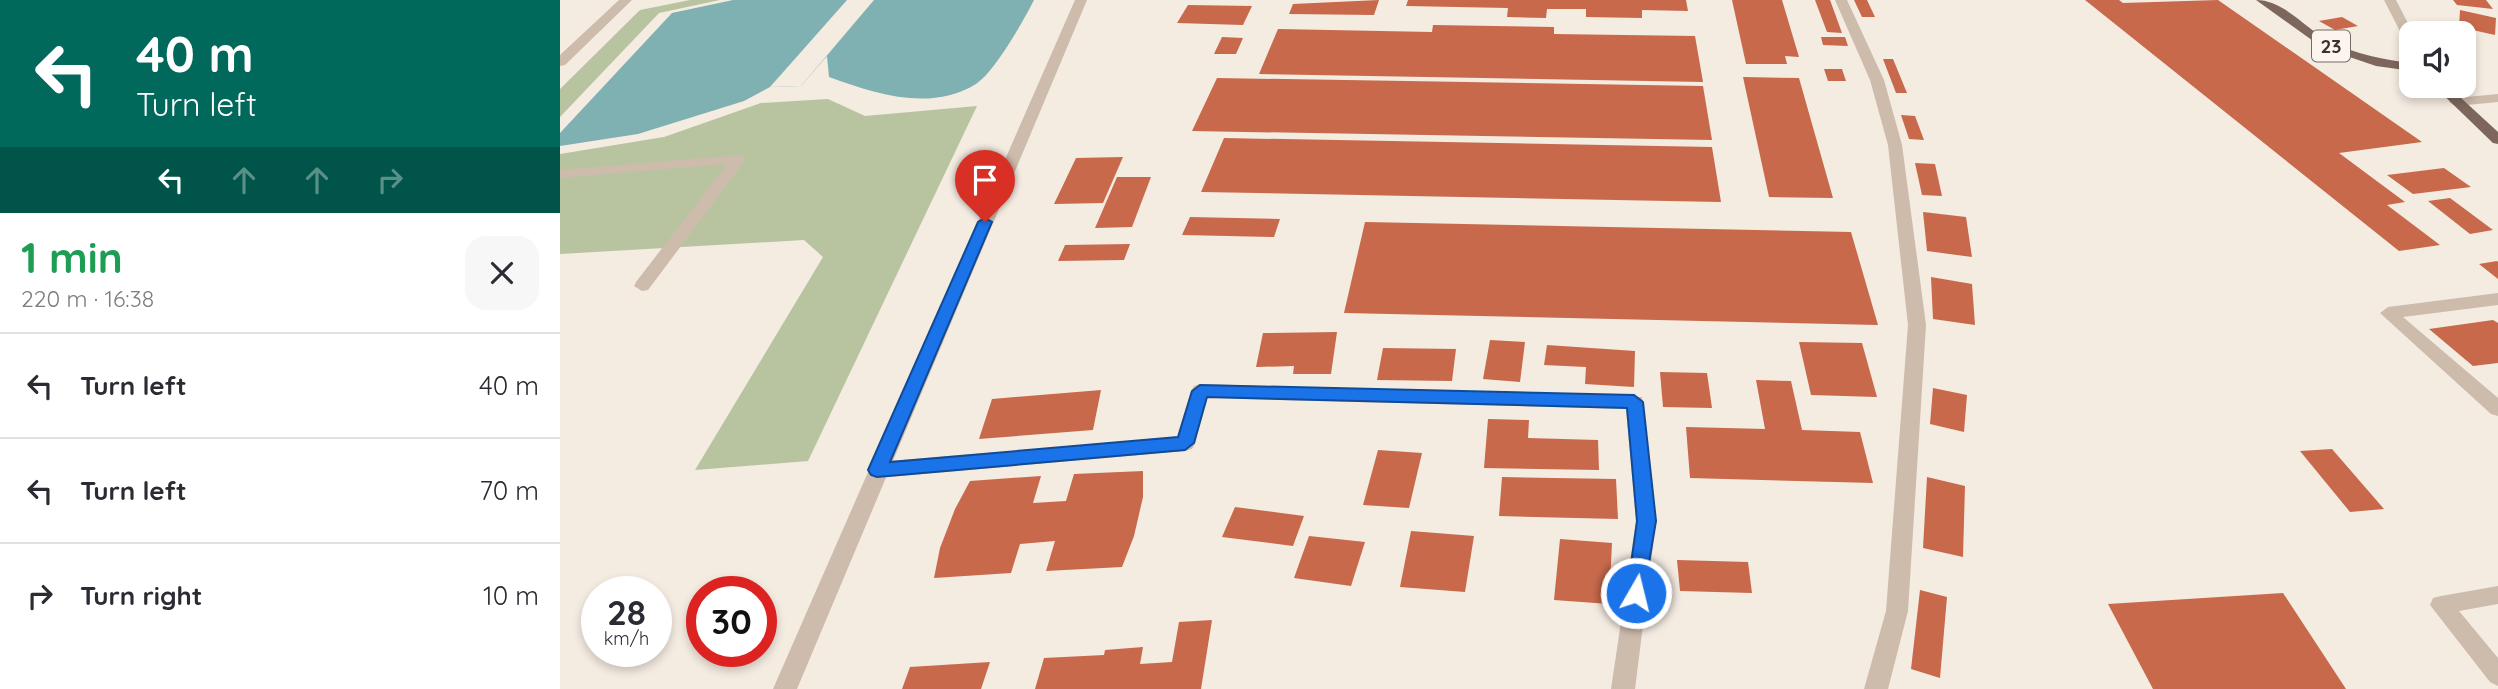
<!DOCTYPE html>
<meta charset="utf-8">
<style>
body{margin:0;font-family:Quicksand,sans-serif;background:#f7f7f7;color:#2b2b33;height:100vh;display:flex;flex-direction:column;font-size:26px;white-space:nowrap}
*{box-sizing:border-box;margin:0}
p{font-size:23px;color:#7c7c81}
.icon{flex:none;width:38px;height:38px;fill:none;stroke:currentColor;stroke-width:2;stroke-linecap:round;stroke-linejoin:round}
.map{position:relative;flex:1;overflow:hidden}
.panel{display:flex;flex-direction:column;background:#fff;width:560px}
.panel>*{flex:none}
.top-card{background:#00695c;color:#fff;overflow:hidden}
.controls{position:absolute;left:1839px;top:21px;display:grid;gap:14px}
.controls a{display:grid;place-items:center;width:77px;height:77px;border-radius:14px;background:#fff;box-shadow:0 4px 10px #0003;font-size:35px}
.speed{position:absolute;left:21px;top:576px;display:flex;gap:14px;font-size:35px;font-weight:700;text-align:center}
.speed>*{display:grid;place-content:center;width:91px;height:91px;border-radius:50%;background:#fff;box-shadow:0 4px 10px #0003;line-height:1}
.speed small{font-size:18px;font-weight:400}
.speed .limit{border:10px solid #d22;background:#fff;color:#111}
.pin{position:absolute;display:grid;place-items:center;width:60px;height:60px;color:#fff;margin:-72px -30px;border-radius:50% 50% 50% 0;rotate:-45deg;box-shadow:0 0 7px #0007}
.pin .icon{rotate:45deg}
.me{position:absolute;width:77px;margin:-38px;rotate:8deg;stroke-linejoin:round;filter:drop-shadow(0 0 5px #0008)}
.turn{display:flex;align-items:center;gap:24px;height:147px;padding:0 21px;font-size:32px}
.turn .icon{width:91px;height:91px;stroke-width:2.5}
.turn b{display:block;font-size:49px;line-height:60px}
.lanes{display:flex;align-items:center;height:66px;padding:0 21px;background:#0003;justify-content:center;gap:35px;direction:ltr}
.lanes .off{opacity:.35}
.round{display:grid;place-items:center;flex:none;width:74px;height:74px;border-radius:21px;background:#f7f7f7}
.head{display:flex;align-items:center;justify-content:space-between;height:119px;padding:0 21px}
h1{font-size:42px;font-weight:700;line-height:52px;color:#1e9e55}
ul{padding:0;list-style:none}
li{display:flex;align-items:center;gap:21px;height:105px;padding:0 21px;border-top:2px solid #e1e1e2}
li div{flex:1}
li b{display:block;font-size:26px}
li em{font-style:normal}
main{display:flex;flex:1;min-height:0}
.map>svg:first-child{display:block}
.green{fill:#b8c4a0}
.water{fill:#7fb0b2}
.pier{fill:#f4ebe1}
.building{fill:#c8694b}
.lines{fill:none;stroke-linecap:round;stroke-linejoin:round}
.service{fill:#cdbbac;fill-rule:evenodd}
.minor{fill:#cdbbac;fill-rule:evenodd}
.tertiary{fill:#cdbbac;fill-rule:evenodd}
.primary{fill:#7d675c;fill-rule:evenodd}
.route{fill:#1a73e8;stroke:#114b97;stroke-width:2}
.labels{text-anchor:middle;stroke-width:5;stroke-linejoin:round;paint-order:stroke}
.shield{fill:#fbf5ee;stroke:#756b66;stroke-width:2}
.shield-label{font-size:19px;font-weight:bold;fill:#3b302b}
</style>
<main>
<section class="panel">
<div class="top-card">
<div class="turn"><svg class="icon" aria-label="left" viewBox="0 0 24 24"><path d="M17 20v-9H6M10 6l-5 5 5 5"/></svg><div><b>40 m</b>Turn left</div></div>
<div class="lanes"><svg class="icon" aria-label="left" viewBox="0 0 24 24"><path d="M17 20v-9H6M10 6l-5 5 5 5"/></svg><svg class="icon off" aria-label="ahead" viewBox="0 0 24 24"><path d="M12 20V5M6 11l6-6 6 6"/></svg><svg class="icon off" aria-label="ahead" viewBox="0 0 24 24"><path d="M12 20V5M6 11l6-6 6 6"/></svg><svg class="icon off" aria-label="right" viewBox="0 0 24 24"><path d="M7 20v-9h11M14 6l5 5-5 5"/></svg></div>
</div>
<div class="head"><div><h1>1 min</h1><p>220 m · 16:38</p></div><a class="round"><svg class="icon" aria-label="close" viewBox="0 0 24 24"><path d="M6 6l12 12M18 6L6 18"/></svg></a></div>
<ul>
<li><svg class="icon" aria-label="left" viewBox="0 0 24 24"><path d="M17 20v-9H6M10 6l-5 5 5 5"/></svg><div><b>Turn left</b></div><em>40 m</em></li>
<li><svg class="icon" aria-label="left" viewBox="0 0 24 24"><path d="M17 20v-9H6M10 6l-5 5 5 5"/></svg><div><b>Turn left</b></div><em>70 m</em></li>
<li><svg class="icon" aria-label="right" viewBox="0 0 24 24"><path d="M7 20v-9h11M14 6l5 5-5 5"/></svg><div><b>Turn right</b></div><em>10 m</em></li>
</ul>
</section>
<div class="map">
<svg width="1938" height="689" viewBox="0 0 1938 689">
<rect width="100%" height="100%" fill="#f4ebe1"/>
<path class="green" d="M130,0h30l-61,13 -99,104v-28l80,-79z
M268,99l37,17 112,-10 -169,355 -113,9 128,-213 -19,-17 -244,14v-100l104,-17 97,-34z"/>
<path class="water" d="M173,0h301c-10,20 -40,73 -58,84 -46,28 -100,10 -147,-7l-2,-21 -26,30 -31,1 -26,14 -106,33 -78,12v-13l112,-120z"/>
<path class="pier" d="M287,0h27l-73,86 -31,1z"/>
<path class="building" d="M819,0l-5,15 -85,-1 4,-10z
M848,0h278l2,11 -46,-1v8l-56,-1v-8h-39l-1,9 -39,-1 1,-9 -102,-2z
M1172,0h50l17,57 -14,-1 2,8h-41z
M1255,0h15l12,33 -15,-1z
M1294,0h13l8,17h-13z
M1525,0h34l4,3 95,-3 204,142 -83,11 66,49 -18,3 53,40 -41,6z
M1893,0h33l7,9 -36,-4z
M628,5l64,1 -9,19 -66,-2z
M1900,10l36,8 -1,17 -36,-8z
M1782,17l16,9 -23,4 -16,-9z
M873,25l121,2v7l141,2 8,46 -444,-8 19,-45 154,3z
M662,37l21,1 -7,16h-22z
M1261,37h24l3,9 -25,-1z
M1323,59h10l14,34h-11z
M1264,69h18l4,12h-18z
M1183,77l56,1 34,120 -64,-1z
M657,78l486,8 9,54 -520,-9z
M1341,115l14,1 9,24 -15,-1z
M664,138l488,9 9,55 -520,-10z
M563,157l-20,46 -49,1 22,-46z
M1355,163l20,1 7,32 -20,-1z
M1884,168l27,19 -58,7 -26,-19z
M557,177h34l-19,50 -37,1z
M1890,198l43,32 -23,4 -42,-33z
M1363,212l43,5 6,40 -45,-6z
M630,217l90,2 -6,18 -92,-2z
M805,222l486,10 27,93 -534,-12z
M570,244l-6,16 -66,1 7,-16z
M1938,262v17l-19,-15 18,-3z
M1371,277l41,7 3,41 -42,-6z
M1933,320l5,3v40l-25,3 -44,-37z
M777,332l-6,42h-38l1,-8 -38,1 7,-34z
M930,340l35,2 -5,40 -37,-3z
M1239,342l63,1 15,54 -66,-2z
M987,345l88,6 -1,36 -49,-3 1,-17 -42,-2z
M823,348l73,1 -4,32 -75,-1z
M1100,372l47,1 5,35 -49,-1z
M1196,380l35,1 11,49 58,2 13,51 -183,-5 -4,-51 79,2z
M1373,388l34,7 -3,37 -34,-8z
M541,390l-8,40 -114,9 13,-40z
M928,419l41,1 -1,18 70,2 1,30 -115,-2z
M1772,449l52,60 -34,3 -50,-61z
M818,450l44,3 -13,55 -46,-3z
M583,471v26l-9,39 -12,31 -76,4 9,-30 -35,3 -9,29 -77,5 6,-30 15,-39 15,-28 71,-5 -8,27 33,-2 8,-27z
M942,477l114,2 2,40 -119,-3z
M1367,477l38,9 -2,71 -40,-9z
M675,507l69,9 -11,30 -71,-9z
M851,531l63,5 -9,56 -65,-5z
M749,536l56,6 -14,44 -57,-8z
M1000,539l52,4 -3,61 -55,-4z
M1117,560l71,2 4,31 -72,-2z
M1360,590l27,7 -7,81 -29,-9z
M1723,593l63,96h-193l-45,-85z
M652,620l-11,69h-166l9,-31 60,-3 1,-5 38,-3 -3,17 32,-2 7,-40z
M430,662l-9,27h-79l8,-22z"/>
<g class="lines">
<path class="service" d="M59,0h13l-67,65 -5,1v-11z
M179,155l5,1v6l-96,128 -6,1 -8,-5 2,-4 91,-118 -167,14v-8z"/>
<path class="minor" d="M1275,0h12l37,80 18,65 24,180 -18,286 -20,78h-24l22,-78 22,-286 -20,-180 -18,-65z
M1938,94v8l-42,4 -7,-4 7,-4z
M1938,293v12l-95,12 95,81v18l-7,-2 -111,-101 8,-6z
M640,384l442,13 14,124 -21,168h-24l25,-168 -10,-112 -419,-11 -12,46 -3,5 -7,2 -308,27 -7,-3 -3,-5 3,-5 7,-3 300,-25 14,-46 3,-5z
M1938,586v18l-39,7 39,47v28l-8,-4 -60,-77 3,-7 8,-2z"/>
<path class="tertiary" d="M515,0h12l-290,689h-24z
M1824,0h12l17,33 -1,14 -6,-4z"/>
<path class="primary" d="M1696,0c29,0 50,30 75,42 25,12 54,18 81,21v8l-36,-5 -53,-18z
M1874,86h14l50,46v12l-5,-1z"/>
</g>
<path class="route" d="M425,218l7,4 -102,240 288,-25 14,-46 8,-6 434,10 9,7 13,119 -13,78 -7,3 -7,-3 -2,-6 10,-72 -10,-113 -420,-11 -13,46 -9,7 -308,27 -6,-2 -3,-5 110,-248z"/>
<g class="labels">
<rect class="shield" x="1752" y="30.5" width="38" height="31" rx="5"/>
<g class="shield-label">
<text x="1771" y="53">23</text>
</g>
</g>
</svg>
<div class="controls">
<a><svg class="icon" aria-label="sound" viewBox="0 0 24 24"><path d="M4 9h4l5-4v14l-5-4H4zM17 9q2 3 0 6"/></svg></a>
</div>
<div class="speed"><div>28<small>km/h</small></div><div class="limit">30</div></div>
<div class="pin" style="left:425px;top:222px;background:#d93025"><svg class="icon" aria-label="arrive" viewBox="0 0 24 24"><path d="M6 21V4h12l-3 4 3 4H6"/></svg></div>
<svg class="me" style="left:1076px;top:593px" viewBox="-20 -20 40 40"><circle r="17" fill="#1a73e8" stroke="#fff" stroke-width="3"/><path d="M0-11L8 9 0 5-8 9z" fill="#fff"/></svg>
</div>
</main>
